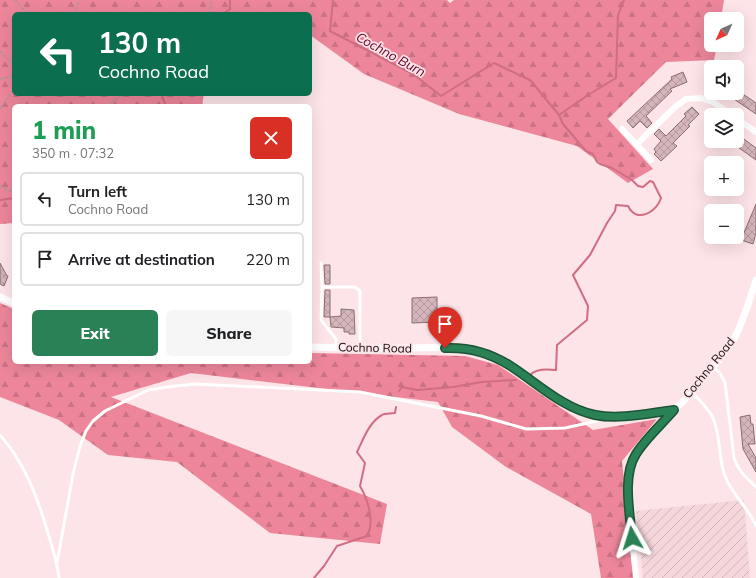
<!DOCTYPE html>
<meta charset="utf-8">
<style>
body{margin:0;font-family:Mulish,sans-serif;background:#f6f6f6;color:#202124;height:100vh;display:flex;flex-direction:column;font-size:15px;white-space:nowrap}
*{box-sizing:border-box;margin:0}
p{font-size:13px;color:#757577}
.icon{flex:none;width:22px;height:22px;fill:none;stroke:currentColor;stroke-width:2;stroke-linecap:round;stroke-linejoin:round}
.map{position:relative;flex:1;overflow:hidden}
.sheet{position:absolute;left:12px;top:104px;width:300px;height:260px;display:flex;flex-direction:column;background:#fff;border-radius:6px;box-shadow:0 4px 16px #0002}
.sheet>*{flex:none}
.top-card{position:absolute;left:12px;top:12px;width:300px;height:84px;border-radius:6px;box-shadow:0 4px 16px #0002;background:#0b6e4f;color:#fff;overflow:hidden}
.needle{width:26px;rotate:225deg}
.tools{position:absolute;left:704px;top:12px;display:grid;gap:8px}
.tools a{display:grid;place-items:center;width:40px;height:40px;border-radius:6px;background:#fff;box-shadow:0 4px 16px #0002;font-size:20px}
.pin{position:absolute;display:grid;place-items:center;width:34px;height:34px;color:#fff;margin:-41px -17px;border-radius:50% 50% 50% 0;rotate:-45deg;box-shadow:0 0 4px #0007}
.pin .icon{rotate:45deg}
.me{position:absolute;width:44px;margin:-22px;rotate:354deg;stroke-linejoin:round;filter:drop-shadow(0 0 3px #0008)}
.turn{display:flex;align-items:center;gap:14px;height:84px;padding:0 20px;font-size:18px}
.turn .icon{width:52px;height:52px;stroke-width:2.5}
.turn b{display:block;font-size:28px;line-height:34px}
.round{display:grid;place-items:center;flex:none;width:42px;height:42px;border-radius:6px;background:#f6f6f6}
.overview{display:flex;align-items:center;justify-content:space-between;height:68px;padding:0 20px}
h1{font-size:24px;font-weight:800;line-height:30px;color:#1e9e55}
.action{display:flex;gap:8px;margin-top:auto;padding:8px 20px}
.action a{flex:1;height:46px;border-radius:6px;background:#2a8155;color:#fff;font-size:16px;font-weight:800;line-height:46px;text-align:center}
.action a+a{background:#f6f6f6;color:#202124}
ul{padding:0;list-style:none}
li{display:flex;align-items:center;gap:12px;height:54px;margin:0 8px 6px;padding:0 12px;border:2px solid #e0e0e0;border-radius:6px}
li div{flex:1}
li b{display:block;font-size:15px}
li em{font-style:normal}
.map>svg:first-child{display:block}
.industrial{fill:url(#industrial-furrows)}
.forest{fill:url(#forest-firs)}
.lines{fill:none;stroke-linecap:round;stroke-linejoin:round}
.stream{stroke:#d06d82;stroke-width:2}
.building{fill:url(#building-cross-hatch);stroke:#8a6e73}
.path{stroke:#aa979a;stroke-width:1.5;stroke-dasharray:3 2;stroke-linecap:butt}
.service{stroke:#fff;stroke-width:3}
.minor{stroke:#fff;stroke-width:6}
.tertiary{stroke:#fff;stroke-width:7}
.route-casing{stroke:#1b5437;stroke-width:10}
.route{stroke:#2a8155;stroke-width:7}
.labels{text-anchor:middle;stroke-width:3.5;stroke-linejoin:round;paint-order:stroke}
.street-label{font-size:12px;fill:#170d0f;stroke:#fde4e8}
.water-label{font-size:13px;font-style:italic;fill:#600026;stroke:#fde4e8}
</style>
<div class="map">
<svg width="756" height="578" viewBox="0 0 756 578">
<defs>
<pattern id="industrial-furrows" width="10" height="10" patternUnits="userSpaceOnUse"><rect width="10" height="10" fill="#f5d6db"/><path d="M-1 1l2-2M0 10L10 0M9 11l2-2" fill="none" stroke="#d1b6bb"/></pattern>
<pattern id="forest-firs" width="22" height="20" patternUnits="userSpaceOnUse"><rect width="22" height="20" fill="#ed869b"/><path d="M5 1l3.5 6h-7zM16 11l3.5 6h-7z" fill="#ca7284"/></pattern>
<pattern id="building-cross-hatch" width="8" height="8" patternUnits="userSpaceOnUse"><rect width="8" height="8" fill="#d3b5ba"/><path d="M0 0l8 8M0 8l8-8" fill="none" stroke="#b49a9f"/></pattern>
</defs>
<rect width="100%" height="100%" fill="#fde4e8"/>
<path class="industrial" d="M744,500l6,78h-107l-7,-67z"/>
<path class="forest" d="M0,0h447l3,3 4,-3h270l-3,19h-10v26h6l-3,15 -48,2 -58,57 45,50 -25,14 -51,-37 -118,-32 -95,-40 -54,-39v-21h-296v80h190l-2,12h-188v117l-14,1z
M0,303l14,6v53h296v-9l155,3 33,9 95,65 64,-11 -35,42 12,117h-33l-10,-64 -85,-47 -54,-40 -14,-25 -247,-29 -80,24 276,107 -7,40 -110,-11 -93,-71 -69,-7 -49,-35 -59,-23z"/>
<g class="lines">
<path class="stream" d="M333,0l-3,31 83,43 28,22 53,-33 36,17 29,35 29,-20 28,-17 2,-63 6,-15
M223,14l7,-5v-9
M161,94l5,12
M0,200l14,-2
M530,375c6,-7 18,-6 26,-5l1,-25 30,-25 1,-14 -15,-31 17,-20 17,-32 8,-12 1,-6 12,1c2,4 6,8 10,9 11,1 20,-8 23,-17l-8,-16 -3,-1 -7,6 -5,-1 -6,-6 -20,-12 -12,-4 -3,-2 -4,-8 -7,-3 -23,-27 -4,-9
M399,391l3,-4 15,3 36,-3 29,-5 34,-2
M314,578l10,-12 13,-20 30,-10c8,-15 1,-36 -7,-50l5,-23 -8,-11c6,-12 12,-30 25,-37 3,-2 9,-1 13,-2l1,-6"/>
</g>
<path class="building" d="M683,72l4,10 -17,7 2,2 -26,25 6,7 -5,5 -7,-7 -7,7 -6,-7 45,-42 -1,-2z
M737,90l19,13v11l-31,-21h12z
M692,107l7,7 -11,11 2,1 -17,17 4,3 -16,15 -7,-7 2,-2 -2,-3 7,-8 -7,-7 5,-5 7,7 20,-20 -2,-2z
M737,134l19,14v12l-21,-15 -2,3 -11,-7h15z
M756,204v29l-3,11 -12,-4z
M0,263l7,13h1l-4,10 -4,-2z
M324,265h6v19h-5z
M325,290h5v27h-6z
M437,297v25l-25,1v-25z
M341,309l13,1 1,24h-6v-2h-5v-4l-13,-1 -1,-10 11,-1z
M750,415l1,9h2l2,20h-7l8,14v14l-13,-23 -3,-32z"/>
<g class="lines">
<path class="path" d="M15,0l12,14
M73,14l7,-14
M209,14l3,-14
M0,51l6,7 8,6
M0,79l14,-3
M107,106l16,-12
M0,109l14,-20
M0,186l10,5 4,-2"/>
<path class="service" d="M321,263l1,24h33l5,4v58
M322,287l-1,33 15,19v8
M713,367l6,5 6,10 9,76c4,13 13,20 22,29
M692,392c7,8 17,17 21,26 8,18 5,40 12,58 7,19 24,32 31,50
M0,435c24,27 37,61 47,95 5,16 10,31 12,48
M57,563l16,-89 7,-28 6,-15 7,-10 12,-10 43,-21 27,-4 21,-2 164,8 121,24 45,13 39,-1 32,-7 4,-5"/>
<path class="minor" d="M737,119l19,13
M622,129l29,31
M637,144l38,-37 11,-8 15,-1 12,4 19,13
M636,578c-2,-27 -14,-97 -3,-119 9,-18 28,-33 41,-49"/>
<path class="tertiary" d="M0,297l14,6
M310,347c31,1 62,2 94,1 26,0 52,-3 77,5 32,9 56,36 86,50 8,5 18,10 27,12 12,2 72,-1 81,-7 10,-6 17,-17 25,-26 12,-14 26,-29 35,-45 9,-18 15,-38 21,-57"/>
</g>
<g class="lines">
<defs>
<path id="route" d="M445,348c22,-1 45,5 64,17 27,17 53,43 86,50 25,5 54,-2 79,-5 -12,14 -28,28 -38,44 -14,22 -6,59 -4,84"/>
</defs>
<use href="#route" class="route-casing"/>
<use href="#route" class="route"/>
</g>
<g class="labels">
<g class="street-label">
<text transform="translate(375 348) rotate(1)" y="4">Cochno Road</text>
<text transform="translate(709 368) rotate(-51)" y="4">Cochno Road</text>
</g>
<g class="water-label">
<text transform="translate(391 54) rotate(29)" y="5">Cochno Burn</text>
</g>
</g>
</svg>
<div class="tools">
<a><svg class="needle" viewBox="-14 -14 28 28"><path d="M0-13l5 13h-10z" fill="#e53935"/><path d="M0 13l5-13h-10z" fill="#757577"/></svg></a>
<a><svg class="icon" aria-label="sound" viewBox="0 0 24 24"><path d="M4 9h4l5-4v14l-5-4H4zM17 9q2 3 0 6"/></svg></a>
<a><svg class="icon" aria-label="layers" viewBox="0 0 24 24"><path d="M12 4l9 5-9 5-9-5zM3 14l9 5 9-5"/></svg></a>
<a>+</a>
<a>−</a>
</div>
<div class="pin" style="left:445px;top:348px;background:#d93025"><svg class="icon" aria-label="arrive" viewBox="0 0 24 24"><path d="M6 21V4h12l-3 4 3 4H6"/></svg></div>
<svg class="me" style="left:632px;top:538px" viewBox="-20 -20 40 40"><path d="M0-17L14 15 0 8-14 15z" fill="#2a8155" stroke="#fff" stroke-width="4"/></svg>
<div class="top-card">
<div class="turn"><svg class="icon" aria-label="left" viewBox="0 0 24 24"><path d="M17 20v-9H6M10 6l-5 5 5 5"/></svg><div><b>130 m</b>Cochno Road</div></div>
</div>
<section class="sheet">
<div class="overview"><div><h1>1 min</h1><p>350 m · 07:32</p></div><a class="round" style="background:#d93025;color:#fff"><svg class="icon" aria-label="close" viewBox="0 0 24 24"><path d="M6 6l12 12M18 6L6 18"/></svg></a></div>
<ul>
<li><svg class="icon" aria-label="left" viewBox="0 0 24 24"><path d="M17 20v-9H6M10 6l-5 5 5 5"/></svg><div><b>Turn left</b><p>Cochno Road</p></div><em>130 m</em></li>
<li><svg class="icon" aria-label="arrive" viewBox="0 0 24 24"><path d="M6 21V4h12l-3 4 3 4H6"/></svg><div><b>Arrive at destination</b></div><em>220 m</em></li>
</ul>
<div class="action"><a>Exit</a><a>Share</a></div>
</section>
</div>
